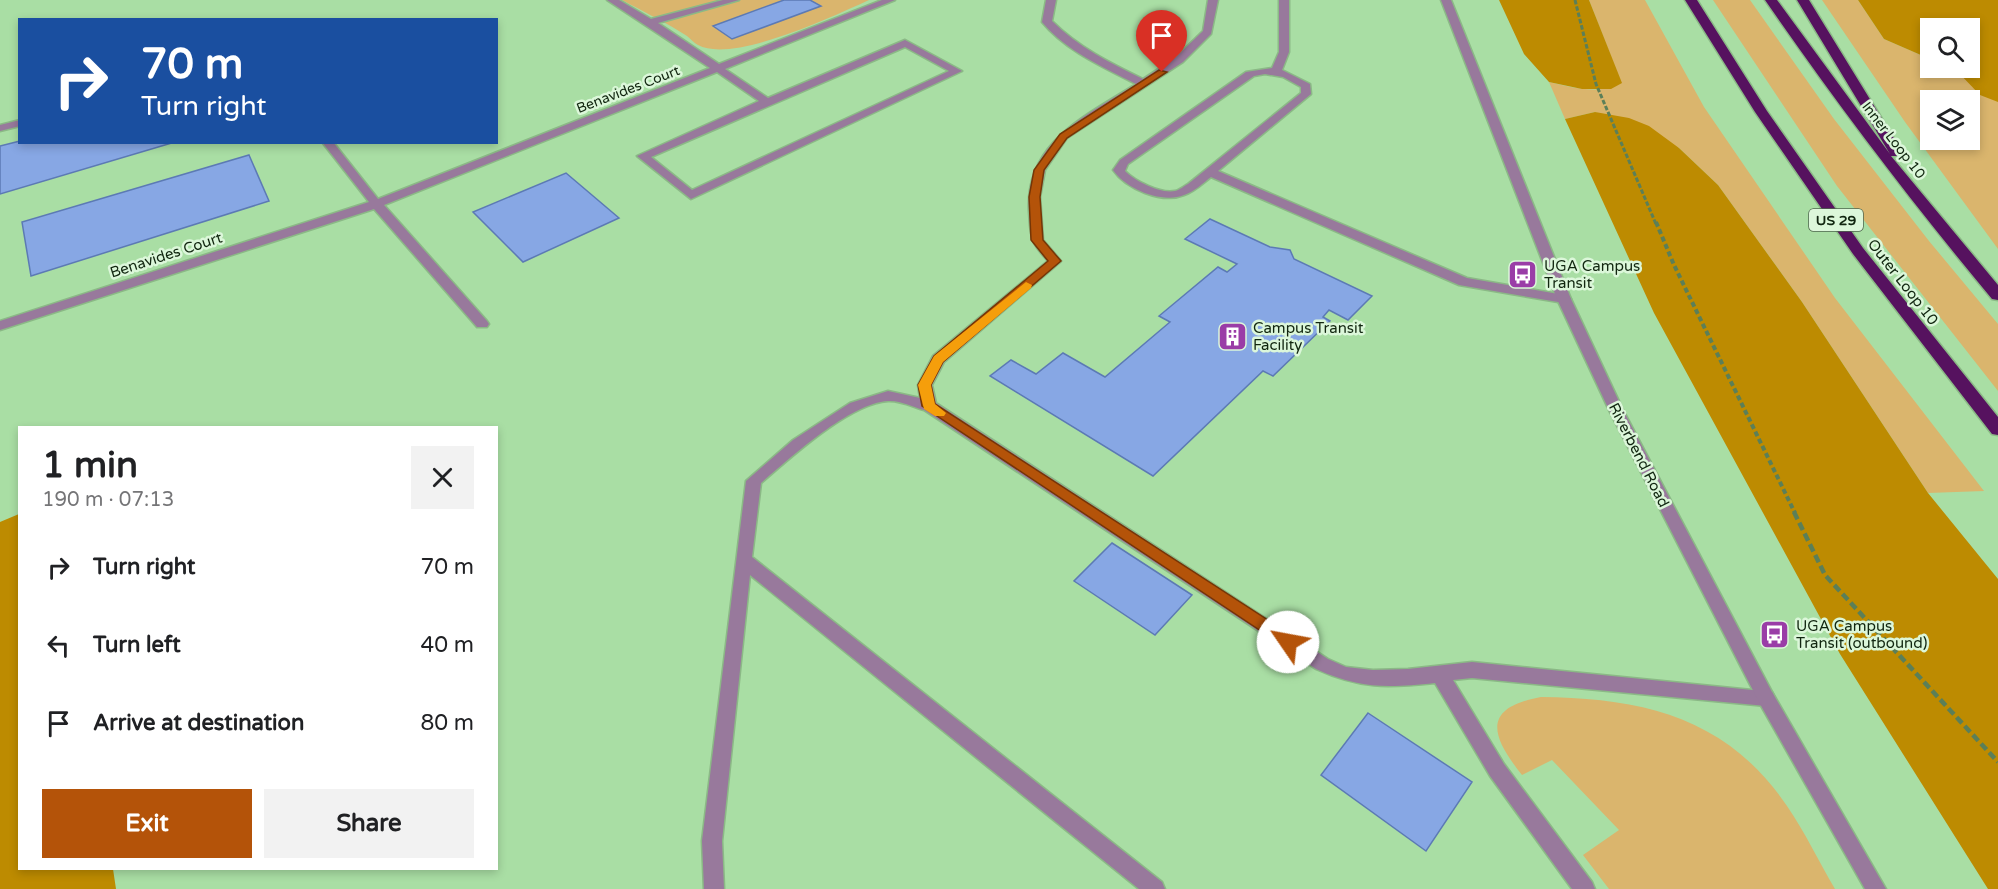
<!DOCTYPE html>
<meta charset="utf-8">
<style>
body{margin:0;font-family:"Varela Round",sans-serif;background:#f2f2f2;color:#202124;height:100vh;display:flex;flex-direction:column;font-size:22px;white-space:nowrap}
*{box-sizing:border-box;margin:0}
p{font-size:20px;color:#757577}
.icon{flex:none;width:33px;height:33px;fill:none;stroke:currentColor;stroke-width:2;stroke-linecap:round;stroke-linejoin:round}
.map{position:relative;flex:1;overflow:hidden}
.side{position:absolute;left:18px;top:426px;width:480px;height:444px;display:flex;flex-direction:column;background:#fff;border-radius:0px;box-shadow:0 3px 9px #0003}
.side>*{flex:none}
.guide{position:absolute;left:18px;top:18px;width:480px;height:126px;border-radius:0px;box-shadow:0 3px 9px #0003;background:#1a4fa0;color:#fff;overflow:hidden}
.fabs{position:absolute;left:1920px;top:18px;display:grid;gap:12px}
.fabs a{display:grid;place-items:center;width:60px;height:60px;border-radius:0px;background:#fff;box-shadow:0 3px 9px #0003;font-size:30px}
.pin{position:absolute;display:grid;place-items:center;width:51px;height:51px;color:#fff;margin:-62px -26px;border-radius:50% 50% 50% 0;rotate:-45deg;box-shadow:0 0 6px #0007}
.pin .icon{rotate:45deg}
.me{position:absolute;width:66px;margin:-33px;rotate:303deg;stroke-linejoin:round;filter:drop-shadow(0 0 4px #0008)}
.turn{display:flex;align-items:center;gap:21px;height:126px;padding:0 24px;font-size:27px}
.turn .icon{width:78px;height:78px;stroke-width:2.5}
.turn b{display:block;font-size:42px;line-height:51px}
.round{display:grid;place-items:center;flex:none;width:63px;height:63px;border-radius:0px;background:#f2f2f2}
.head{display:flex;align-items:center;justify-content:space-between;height:102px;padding:0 24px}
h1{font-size:36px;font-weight:700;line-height:45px}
.button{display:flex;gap:12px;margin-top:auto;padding:12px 24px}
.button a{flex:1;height:69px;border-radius:0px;background:#b45309;color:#fff;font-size:24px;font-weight:700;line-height:69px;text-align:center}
.button a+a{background:#f2f2f2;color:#202124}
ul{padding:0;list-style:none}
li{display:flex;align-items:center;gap:18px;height:78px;padding:0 24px}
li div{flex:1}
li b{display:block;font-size:22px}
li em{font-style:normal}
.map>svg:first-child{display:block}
.green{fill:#dab56d;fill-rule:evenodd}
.forest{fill:#bd8b01}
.building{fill:#87a7e4;stroke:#5c7ab4;stroke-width:1.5}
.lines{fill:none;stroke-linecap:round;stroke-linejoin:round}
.service-casing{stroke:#8bb986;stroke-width:3}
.tertiary-casing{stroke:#8bb986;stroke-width:3}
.motorway-casing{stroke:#8bb986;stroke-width:3}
.path-far2{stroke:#5b7f58;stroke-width:3;stroke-dasharray:4.5 2;stroke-linecap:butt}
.path-far1{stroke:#5b7f58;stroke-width:4;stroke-dasharray:5 3;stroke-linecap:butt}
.path{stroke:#5b7f58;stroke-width:4.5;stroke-dasharray:8 4;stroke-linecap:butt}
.service{fill:#98799c;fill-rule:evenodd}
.tertiary{fill:#98799c;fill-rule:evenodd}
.motorway{fill:#56125f;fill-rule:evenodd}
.route{fill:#b45309;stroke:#753606;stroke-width:1.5}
.slow{fill:#f59e0b}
.labels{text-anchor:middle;stroke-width:5;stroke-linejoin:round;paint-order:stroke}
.far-street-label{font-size:14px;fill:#112610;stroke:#dcf7da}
.shield{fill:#dcf7da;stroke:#4e654d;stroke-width:1.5}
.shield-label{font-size:14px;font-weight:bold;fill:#112610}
.street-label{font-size:15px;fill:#112610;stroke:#dcf7da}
.poi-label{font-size:15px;fill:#112610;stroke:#dcf7da;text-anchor:start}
</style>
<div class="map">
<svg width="1998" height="889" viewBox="0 0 1998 889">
<rect width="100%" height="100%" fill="#a9dea4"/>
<path class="green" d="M622,0h247c-35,16 -137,64 -171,45 -4,-2 -7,-6 -11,-9 -20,-13 -43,-24 -65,-36z
M1589,0h56l59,107 131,191 149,193 -56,2 -126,-191 -84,-117 -39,-37 -84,-36 -30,7 -16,-37c23,5 52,14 72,0z
M1713,0h37l84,119 95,122 69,83v67l-161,-205z
M1822,0h36l26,39 46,20v9c15,0 26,3 40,0v-40h-40l-27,-28h95v249l-93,-127zM1930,100h40v40h-40z
M1541,697c101,1 186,20 246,109 18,26 32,56 48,83h-226l-26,-34 36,-25 -67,-70 -30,15c-31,-39 -41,-67 19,-78z"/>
<path class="forest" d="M1499,0h90l33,83 -11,6h-29l-33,-7 -25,-28z
M1858,0h140v102l-18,-7 -24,-25 -7,-2h21v-40h-40v31l-46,-20z
M1595,112l34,6 20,8 30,22 39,37 84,117 126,191 70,86v310h-10l-148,-235 -186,-341 -89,-194z
M19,514l1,354 93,1 3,20h-116v-367z"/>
<path class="building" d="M784,0h26l11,6 -89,33 -19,-13z
M20,141v1h155l-175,52v-48z
M249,155l20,46 -238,75 -9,-54z
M566,173l53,45 -96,44 -50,-50z
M1210,219l60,28 20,3 4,9 78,37 -24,24 -19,-10 -6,7 7,4 -57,55 -10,-5 -110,105 -163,-100 21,-16 25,14 27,-21 42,24 65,-55 -11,-6 59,-49 9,5 10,-8 -52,-25z
M1112,543l80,52 -37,40 -81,-54z
M1368,713l104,69 -46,69 -105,-76z"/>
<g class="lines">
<defs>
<path id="service" d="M607,0h12l32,19 72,-19h16l-81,23 61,41 163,-64h13l-170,69 43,29 137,-58 57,31 -271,128 -54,-43 122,-55 -42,-29 -333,133 103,116 2,3 -2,3h-10l-103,-118 -374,121v-9l369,-119 -47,-60h11l45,57 332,-131zM905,47l44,24 -257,119 -41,-33z
M1046,0h10l-4,21c26,26 58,42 91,58l32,-21 28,-27 5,-31h10l-7,34 -28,28 -116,76 -22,32 -5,27 3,43 18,21 -117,101 -12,23 4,18 392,256 18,8 27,3 35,-1 64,-7 300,30 3,6 -3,6 -6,2 -294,-28 -19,2 51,84 88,118 3,7h-23l-82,-113 -55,-93c-48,5 -75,6 -119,-14l-392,-259c-11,-3 -24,-10 -36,-9 -38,2 -98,57 -127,82l-9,74 410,325 3,7h-26l-389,-314 -28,266 2,48h-20l-2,-48 44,-360 47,-41 57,-37 38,-12 32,7 -2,-13 15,-29 115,-95c-19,-21 -17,-23 -19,-50 -4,-69 57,-95 107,-127 -33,-17 -70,-33 -94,-62z
M1279,0h10v52l-7,18 28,14 1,10 -93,77 249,107 97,17 5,1 2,3 -2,3 -5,1 -105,-18 -248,-108c-8,6 -17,15 -27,18 -22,9 -58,-6 -71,-25l7,-10 126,-88 26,-4 7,-16zM1265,74l18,3 18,10v6l-113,91c-4,2 -8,6 -13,7 -15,3 -40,-10 -50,-20l3,-7 126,-88z
M20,120v6l-20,5v-6z"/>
<path id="tertiary" d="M1441,0h10l120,299 52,111 149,282 114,197h-21l-105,-185 -151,-294 -52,-111z"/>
<path id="motorway" d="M1685,0h12l70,111 96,137 135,169v18l-6,-1 -139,-180 -98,-142z
M1765,0h12l113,154 -93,-154h12l94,153 -2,3h-10l107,129v15l-6,-1c-80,-96 -156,-196 -227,-299z"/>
</defs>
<use href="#service" class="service-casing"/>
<use href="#tertiary" class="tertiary-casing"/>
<use href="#motorway" class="motorway-casing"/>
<path class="path-far2" d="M1575,0l21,84 60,140"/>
<path class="path-far1" d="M1656,222l18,43 121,248"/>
<path class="path" d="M1794,512l31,63 173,187"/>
<use href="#service" class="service"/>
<use href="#tertiary" class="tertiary"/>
<use href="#motorway" class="motorway"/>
</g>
<path class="route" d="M1159,70l8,2 -100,66 -23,32 -4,27 3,43 18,21 -118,101 -12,23 4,19 359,233 2,5 -2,5 -6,2 -366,-243 -4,-21 16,-29 114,-95 -17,-21 -2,-43 5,-27 26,-36z"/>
<path class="slow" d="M1026,282l6,3 -1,3 -88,74 -12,23 4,19 11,9 -2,3h-9l-11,-7 -6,-24 16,-29z"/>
<defs>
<symbol id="bus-square" viewBox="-11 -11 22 22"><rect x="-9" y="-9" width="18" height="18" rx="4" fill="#9a3da7" stroke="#dcf7da"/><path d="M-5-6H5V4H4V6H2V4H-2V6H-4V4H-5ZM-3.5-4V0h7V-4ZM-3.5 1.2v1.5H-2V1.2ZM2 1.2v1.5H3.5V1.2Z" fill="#fff"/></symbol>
<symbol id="building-square" viewBox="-11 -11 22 22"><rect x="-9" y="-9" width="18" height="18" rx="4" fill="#9a3da7" stroke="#dcf7da"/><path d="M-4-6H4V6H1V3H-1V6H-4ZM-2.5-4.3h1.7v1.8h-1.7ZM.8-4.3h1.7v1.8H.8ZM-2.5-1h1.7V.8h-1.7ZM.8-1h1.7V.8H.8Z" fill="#fff"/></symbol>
</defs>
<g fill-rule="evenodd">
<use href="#bus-square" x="1506" y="258" width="33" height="33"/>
<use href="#building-square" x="1216" y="320" width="33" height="33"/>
<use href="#bus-square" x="1758" y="618" width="33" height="33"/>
</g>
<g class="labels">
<g class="far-street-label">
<text transform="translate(628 89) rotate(-21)" y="5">Benavides Court</text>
<text transform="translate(1894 140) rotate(52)" y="5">Inner Loop 10</text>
</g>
<rect class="shield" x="1809" y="209" width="54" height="22" rx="4.5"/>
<g class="shield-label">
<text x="1836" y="225">US 29</text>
</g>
<g class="street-label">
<text transform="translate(166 255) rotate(-18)" y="5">Benavides Court</text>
<text transform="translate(1903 282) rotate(52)" y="5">Outer Loop 10</text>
<text transform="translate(1639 455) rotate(63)" y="5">Riverbend Road</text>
</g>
<g class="poi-label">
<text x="1544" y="271">UGA Campus<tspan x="1544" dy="17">Transit</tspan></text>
<text x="1253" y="333">Campus Transit<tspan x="1253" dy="17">Facility</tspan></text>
<text x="1796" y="631">UGA Campus<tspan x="1796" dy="17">Transit (outbound)</tspan></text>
</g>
</g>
</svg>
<div class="fabs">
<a><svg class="icon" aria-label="search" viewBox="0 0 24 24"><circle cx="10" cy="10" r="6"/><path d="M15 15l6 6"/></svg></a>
<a><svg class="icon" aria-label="layers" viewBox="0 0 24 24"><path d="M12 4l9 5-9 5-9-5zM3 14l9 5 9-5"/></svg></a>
</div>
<div class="pin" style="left:1162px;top:72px;background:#d93025"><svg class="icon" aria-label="arrive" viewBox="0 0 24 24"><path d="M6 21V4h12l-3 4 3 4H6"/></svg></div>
<svg class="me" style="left:1288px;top:642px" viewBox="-20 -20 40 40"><circle r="19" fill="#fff"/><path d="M0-13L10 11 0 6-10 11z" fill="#b45309"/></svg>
<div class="guide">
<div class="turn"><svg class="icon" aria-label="right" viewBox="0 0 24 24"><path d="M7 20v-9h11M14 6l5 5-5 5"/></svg><div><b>70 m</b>Turn right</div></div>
</div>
<section class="side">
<div class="head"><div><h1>1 min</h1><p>190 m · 07:13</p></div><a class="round"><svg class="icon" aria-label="close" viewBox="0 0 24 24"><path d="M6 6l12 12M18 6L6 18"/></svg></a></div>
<ul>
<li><svg class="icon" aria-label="right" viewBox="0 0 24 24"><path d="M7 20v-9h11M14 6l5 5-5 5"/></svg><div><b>Turn right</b></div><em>70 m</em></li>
<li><svg class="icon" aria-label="left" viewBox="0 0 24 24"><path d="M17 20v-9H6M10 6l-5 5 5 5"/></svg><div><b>Turn left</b></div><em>40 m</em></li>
<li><svg class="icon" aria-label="arrive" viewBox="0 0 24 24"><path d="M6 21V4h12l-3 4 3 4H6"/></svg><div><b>Arrive at destination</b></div><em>80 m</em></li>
</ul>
<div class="button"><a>Exit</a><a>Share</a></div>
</section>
</div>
